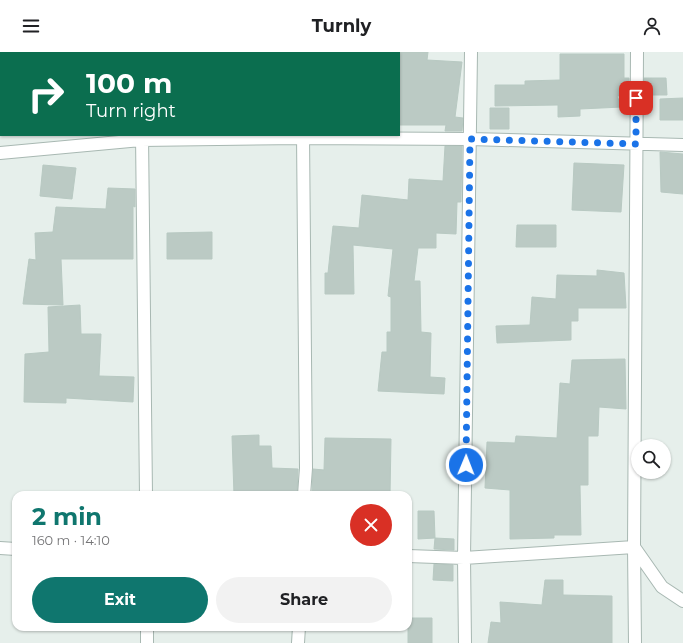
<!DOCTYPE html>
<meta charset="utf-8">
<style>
body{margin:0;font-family:Montserrat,sans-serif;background:#f2f2f2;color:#202124;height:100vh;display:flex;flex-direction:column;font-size:15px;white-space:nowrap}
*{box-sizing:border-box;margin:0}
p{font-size:13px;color:#757577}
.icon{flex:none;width:22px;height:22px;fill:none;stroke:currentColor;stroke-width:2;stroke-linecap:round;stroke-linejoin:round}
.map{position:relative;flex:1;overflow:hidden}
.panel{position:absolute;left:12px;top:439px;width:400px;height:140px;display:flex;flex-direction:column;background:#fff;border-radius:12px;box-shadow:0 1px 3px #0004}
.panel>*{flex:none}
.top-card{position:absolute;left:0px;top:0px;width:400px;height:84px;box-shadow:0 1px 3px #0004;background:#0b6e4f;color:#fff;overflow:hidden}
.tools{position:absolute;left:631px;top:387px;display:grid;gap:8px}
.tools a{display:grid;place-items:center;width:40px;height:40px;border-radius:50%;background:#fff;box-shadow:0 1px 3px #0004;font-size:20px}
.pin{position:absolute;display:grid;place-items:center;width:34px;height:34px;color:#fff;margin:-17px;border-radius:8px;box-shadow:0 2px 6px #0006}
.me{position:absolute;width:44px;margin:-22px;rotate:1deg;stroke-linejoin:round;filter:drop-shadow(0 0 3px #0008)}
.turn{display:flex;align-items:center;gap:14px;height:84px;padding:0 20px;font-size:18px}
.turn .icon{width:52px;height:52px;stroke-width:2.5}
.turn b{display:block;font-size:28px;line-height:34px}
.round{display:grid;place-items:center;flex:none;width:42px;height:42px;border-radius:21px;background:#f2f2f2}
.overview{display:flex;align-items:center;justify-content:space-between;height:68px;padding:0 20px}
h1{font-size:24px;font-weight:700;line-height:30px;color:#0f766e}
.action{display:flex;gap:8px;margin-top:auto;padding:8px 20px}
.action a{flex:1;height:46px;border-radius:24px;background:#0f766e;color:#fff;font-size:16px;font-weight:700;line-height:46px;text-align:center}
.action a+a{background:#f2f2f2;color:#202124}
header{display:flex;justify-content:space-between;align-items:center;height:52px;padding:0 20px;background:#fff;font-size:18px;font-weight:700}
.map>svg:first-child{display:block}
.building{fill:#bbcac4;stroke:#b8c9c2}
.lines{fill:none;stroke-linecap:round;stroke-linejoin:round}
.minor-casing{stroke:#a8b8b2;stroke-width:14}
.minor{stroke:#fff;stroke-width:12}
.route{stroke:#1a73e8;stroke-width:7;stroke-dasharray:0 12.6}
</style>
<header><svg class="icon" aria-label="menu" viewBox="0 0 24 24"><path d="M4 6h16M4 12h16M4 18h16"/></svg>Turnly<svg class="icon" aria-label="person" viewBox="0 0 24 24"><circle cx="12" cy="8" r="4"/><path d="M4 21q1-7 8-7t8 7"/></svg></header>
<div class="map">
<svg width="683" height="591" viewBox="0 0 683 591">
<rect width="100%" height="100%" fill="#e6efeb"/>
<path class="building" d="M399,0h29l-1,8 35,2 -7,55 8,1 -1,13h-17l1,-6h-47z
M560,2h64v24h5v17l-12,1 5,11 -42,2v7l-22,1v-12l-63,1v-21h30v-4l35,-1z
M644,26h22l1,17h-23z
M683,46v22h-23v-21z
M490,56h19v21h-19z
M445,94h17l-1,56h-4l-1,32 -20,-1v15h-18l-4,33h6l1,51 10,1 -1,44 15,1 -1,16 -66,-3 4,-39h5v-20h4v-35l-3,-1 5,-47 -40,-4 1,49h-29v-21h3l5,-47 26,2 3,-33 46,5 1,-21 34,2z
M660,100l23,2v40l-22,-2z
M574,111l50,2 -3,47 -49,-2z
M43,113l33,3 -4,31 -32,-3z
M108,136l27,1v18l-2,-1v53h-72l2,46 -40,-1 6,-45 7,1 -1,-27 18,-1 3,-25 50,2z
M517,173h39v22h-40z
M212,180v27h-45v-26z
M597,218l27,3 2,35h-48v13h-7v19l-74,3 -1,-17 34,-1 2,-28 24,2 1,-24 40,1z
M80,253l1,29h20l-2,42 35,1 -1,25 -67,-4v5l-42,-1 1,-48 24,-2 -1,-45z
M625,307l1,50 -27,-2 -1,29h-10v49h-8l1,50h-27v3l-44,1v-49l-25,-2 2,-46 28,1 1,-7 41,2 3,-55 10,1 2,-24z
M259,383v11h12l1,22 26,1 -1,26h-63l-2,-59z
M325,386l66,1 -1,56h-78l1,-26 11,1z
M418,459h16l1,27 19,1v11l-20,-1 1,-11 -17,1z
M434,512l19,1v16l-20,-1z
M545,528h18v15l49,1v47h-124l3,-21 10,1 -1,-21 42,3z
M408,566h24v25h-24z"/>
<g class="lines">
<defs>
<path id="minor" d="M146,1v-1
M306,1v-1
M142,83l4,360
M303,83l3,333 -2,27
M0,101l141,-13 162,-2 167,1 213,6
M0,496l16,1
M408,504l56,2 170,-11 28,40 21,14
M147,575v16
M298,591l1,-16
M465,591l-1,-85 7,-506
M635,591l-1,-96 3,-495"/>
</defs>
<use href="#minor" class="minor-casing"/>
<use href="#minor" class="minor"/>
</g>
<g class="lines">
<path class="route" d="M466,413l4,-326 166,5v-46"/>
</g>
</svg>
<div class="tools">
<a><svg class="icon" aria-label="search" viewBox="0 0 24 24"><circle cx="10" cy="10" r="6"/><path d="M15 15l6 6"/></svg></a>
</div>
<div class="pin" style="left:636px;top:46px;background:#d93025"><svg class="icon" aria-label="arrive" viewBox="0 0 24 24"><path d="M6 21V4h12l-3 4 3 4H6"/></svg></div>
<svg class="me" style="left:466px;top:413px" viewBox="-20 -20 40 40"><circle r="17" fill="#1a73e8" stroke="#fff" stroke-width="3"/><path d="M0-11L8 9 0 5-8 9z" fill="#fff"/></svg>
<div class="top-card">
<div class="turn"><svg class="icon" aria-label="right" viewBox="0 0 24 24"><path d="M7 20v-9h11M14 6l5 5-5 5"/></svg><div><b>100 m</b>Turn right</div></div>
</div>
<section class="panel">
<div class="overview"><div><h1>2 min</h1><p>160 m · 14:10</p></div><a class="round" style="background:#d93025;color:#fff"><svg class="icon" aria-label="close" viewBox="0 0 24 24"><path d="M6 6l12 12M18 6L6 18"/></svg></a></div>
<div class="action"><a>Exit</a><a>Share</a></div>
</section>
</div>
